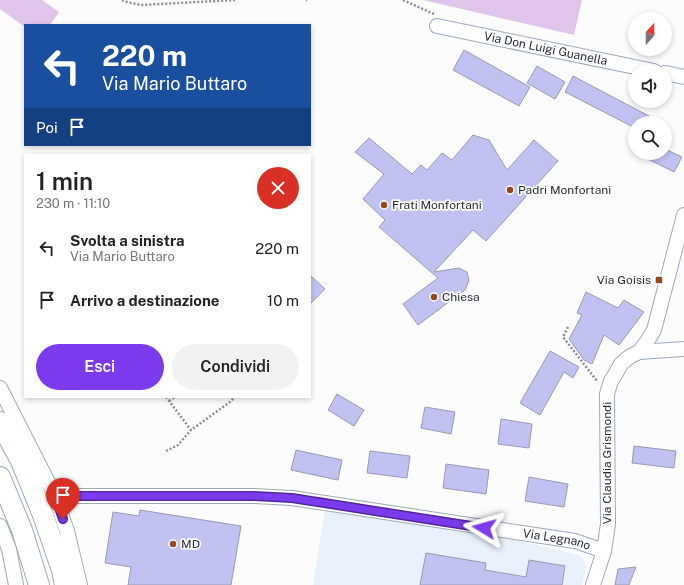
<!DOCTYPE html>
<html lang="it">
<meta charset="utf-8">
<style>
body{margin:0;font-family:"Public Sans",sans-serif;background:#f2f2f2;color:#222;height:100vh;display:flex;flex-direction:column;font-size:15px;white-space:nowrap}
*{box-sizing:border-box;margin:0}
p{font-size:13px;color:#767676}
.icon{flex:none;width:22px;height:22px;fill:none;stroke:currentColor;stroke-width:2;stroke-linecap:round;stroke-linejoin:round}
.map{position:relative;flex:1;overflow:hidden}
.sheet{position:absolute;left:24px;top:154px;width:287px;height:244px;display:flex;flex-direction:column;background:#fff;border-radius:0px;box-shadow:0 2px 6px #0003}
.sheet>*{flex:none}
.top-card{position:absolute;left:24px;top:24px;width:287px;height:122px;border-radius:0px;box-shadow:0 2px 6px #0003;background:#1a4fa0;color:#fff;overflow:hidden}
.needle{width:26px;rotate:21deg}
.buttons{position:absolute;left:628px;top:12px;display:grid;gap:8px}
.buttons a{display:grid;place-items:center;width:44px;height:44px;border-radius:50%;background:#fff;box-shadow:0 2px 6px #0003;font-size:20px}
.pin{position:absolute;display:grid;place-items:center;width:34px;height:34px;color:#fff;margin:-41px -17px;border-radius:50% 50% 50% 0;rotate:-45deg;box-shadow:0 0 4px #0007}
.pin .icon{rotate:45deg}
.me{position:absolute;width:44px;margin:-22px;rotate:278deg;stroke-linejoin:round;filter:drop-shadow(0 0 3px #0008)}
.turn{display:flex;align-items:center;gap:14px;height:84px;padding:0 12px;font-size:18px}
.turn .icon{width:52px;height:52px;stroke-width:2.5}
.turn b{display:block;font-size:28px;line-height:34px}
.then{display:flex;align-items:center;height:38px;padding:0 12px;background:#0003;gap:8px;font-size:15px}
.round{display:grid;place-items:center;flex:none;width:42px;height:42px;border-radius:21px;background:#f2f2f2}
.overview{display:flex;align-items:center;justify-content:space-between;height:68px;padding:0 12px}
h1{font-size:24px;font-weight:600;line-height:30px}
.cta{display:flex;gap:8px;margin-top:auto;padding:8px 12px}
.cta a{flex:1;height:46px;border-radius:24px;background:#7c3aed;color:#fff;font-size:16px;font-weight:600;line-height:46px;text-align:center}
.cta a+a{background:#f2f2f2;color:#222}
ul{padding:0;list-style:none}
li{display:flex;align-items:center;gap:12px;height:52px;padding:0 12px}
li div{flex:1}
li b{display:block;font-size:15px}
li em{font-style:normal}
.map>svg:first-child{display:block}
.built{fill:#e8f0fb}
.green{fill:#e0c5eb}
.building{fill:#c2c2f2;stroke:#999aaf}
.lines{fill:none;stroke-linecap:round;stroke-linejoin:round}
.minor-casing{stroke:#9baabc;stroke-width:16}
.highway-casing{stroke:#9baabc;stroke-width:22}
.path{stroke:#898c90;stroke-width:2.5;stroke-dasharray:2 2;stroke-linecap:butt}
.minor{stroke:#fff;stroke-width:14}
.highway{stroke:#fff;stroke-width:20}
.route-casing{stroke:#51269a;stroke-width:10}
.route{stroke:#7c3aed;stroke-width:7}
.poi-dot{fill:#8f4b1f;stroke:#fcfcfc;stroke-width:1.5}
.labels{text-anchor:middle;stroke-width:3.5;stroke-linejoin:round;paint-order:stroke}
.street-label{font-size:12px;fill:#292e36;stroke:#fcfcfc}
.poi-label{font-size:12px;fill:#292e36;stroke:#fcfcfc;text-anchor:start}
</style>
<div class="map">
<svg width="684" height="585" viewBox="0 0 684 585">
<rect width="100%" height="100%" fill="#fcfcfc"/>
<path class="built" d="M325,510l186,29 68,16 5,5 2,7 -4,18h-269z"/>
<path class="green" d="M0,0h42l17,12 -9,13h-25v2l-25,-18z
M423,0h159l-8,35z"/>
<path class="building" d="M464,50l66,37 -11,19 -66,-36z
M537,66l28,16 -10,17 -28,-16z
M573,76l76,40 -4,7h-10v5l-70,-36z
M473,135l16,5 18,30 27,-30 24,21 -72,80 -13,-11 -39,42 25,-4 8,4 2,8 -4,10 -47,35 -15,-21 35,-26 -59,-51 6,-7 -22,-21 21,-25 -29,-22 14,-14 43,36 9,-9 6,5 15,-17 10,7z
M665,149l17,8 -8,15 -38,-19h29z
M310,275l15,14 -15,15z
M586,292l32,16 6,-8 20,12 -25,33 -15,-10 -12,29 -8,-4 -15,-21 13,-24 -5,-2z
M550,351l29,16 -6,11 -9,-6 -24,43 -20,-12z
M337,394l27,16 -10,16 -26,-16z
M425,407l30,5 -4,22 -30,-6z
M501,419l31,5 -3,24 -31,-4z
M634,446l42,5 -2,17 -42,-5z
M296,450l46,10 -4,20 -47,-10z
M370,451l40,5 -3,22 -40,-5z
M446,464l43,6 -3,24 -43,-6z
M529,477l39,7 -4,23 -39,-6z
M140,510l101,16 -10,59h-103l3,-18 -26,-4 8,-51 26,4z
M426,553l60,10 -1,7 41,7 3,-17 36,6 -3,19h-142z
M636,567l-7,18h-14l3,-16z"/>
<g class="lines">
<defs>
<g id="minor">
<path id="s1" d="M437,26l217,45"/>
<path d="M665,73l19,4"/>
<path d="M639,352l9,-12 6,-10 30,-115"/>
<path d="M0,388l55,108 12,35 13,54"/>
<path id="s2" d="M55,496h199l38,2 283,43 29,10"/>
<path d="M0,526l9,23 7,36"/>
<path d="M593,585l11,-34 4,-27 -1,-130 4,-13 5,-8 5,-9 8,-7 10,-5 45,-3"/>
</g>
<path id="highway" d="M0,422l21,39 22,54 19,55 3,15
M0,477l22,53 17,55"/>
</defs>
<use href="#minor" class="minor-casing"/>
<use href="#highway" class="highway-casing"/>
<path class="path" d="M122,0l5,2 14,3 94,-5
M306,0h1
M403,0l31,14
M568,327l-5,10 34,44
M166,397l25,33 39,-28 5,-5
M169,401l6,-4
M166,451l12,-6 13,-15"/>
<use href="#minor" class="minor"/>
<use href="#highway" class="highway"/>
</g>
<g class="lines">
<defs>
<path id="route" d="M63,519l-8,-23h199l38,2 192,30"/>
</defs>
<use href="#route" class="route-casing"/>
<use href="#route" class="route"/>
</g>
<g class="poi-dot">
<circle cx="510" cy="190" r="4"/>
<circle cx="384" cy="205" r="4"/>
<rect x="655" y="276" width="8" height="8" rx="2"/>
<circle cx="434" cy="297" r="4"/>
<circle cx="173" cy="544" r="4"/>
</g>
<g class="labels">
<g class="street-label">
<text dy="4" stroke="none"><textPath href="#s1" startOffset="111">Via Don Luigi Guanella</textPath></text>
<text transform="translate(607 463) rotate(-90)" y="4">Via Claudia Grismondi</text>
<text dy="4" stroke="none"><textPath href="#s2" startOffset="505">Via Legnano</textPath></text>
</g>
<g class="poi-label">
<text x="518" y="194">Padri Monfortani</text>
<text x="392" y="209">Frati Monfortani</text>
<text x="651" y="284" text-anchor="end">Via Goisis</text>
<text x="442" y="301">Chiesa</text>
<text x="181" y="548">MD</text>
</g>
</g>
</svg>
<div class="buttons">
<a><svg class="needle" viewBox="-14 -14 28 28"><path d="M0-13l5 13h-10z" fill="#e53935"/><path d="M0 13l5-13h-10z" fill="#767676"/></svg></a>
<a><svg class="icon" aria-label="sound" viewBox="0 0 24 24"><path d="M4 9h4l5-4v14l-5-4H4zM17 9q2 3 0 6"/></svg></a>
<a><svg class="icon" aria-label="search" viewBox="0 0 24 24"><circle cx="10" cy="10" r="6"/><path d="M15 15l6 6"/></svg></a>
</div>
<div class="pin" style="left:63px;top:519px;background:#d93025"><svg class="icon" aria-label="arrive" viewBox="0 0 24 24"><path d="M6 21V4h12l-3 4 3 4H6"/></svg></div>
<svg class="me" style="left:484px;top:528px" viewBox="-20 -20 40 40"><path d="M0-17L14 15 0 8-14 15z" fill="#7c3aed" stroke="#fff" stroke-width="4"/></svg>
<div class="top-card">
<div class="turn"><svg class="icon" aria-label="left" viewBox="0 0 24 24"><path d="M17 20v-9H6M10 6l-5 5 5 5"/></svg><div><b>220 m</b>Via Mario Buttaro</div></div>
<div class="then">Poi<svg class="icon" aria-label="arrive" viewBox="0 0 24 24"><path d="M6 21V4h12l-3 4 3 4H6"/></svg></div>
</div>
<section class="sheet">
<div class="overview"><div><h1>1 min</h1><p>230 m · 11:10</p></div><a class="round" style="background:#d93025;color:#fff"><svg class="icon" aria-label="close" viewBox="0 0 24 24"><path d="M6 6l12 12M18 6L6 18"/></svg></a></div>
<ul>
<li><svg class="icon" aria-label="left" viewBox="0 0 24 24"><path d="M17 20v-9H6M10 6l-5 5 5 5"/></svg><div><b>Svolta a sinistra</b><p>Via Mario Buttaro</p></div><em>220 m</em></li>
<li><svg class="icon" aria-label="arrive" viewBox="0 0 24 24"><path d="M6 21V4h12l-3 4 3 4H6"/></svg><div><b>Arrivo a destinazione</b></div><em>10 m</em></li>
</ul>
<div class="cta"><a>Esci</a><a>Condividi</a></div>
</section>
</div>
